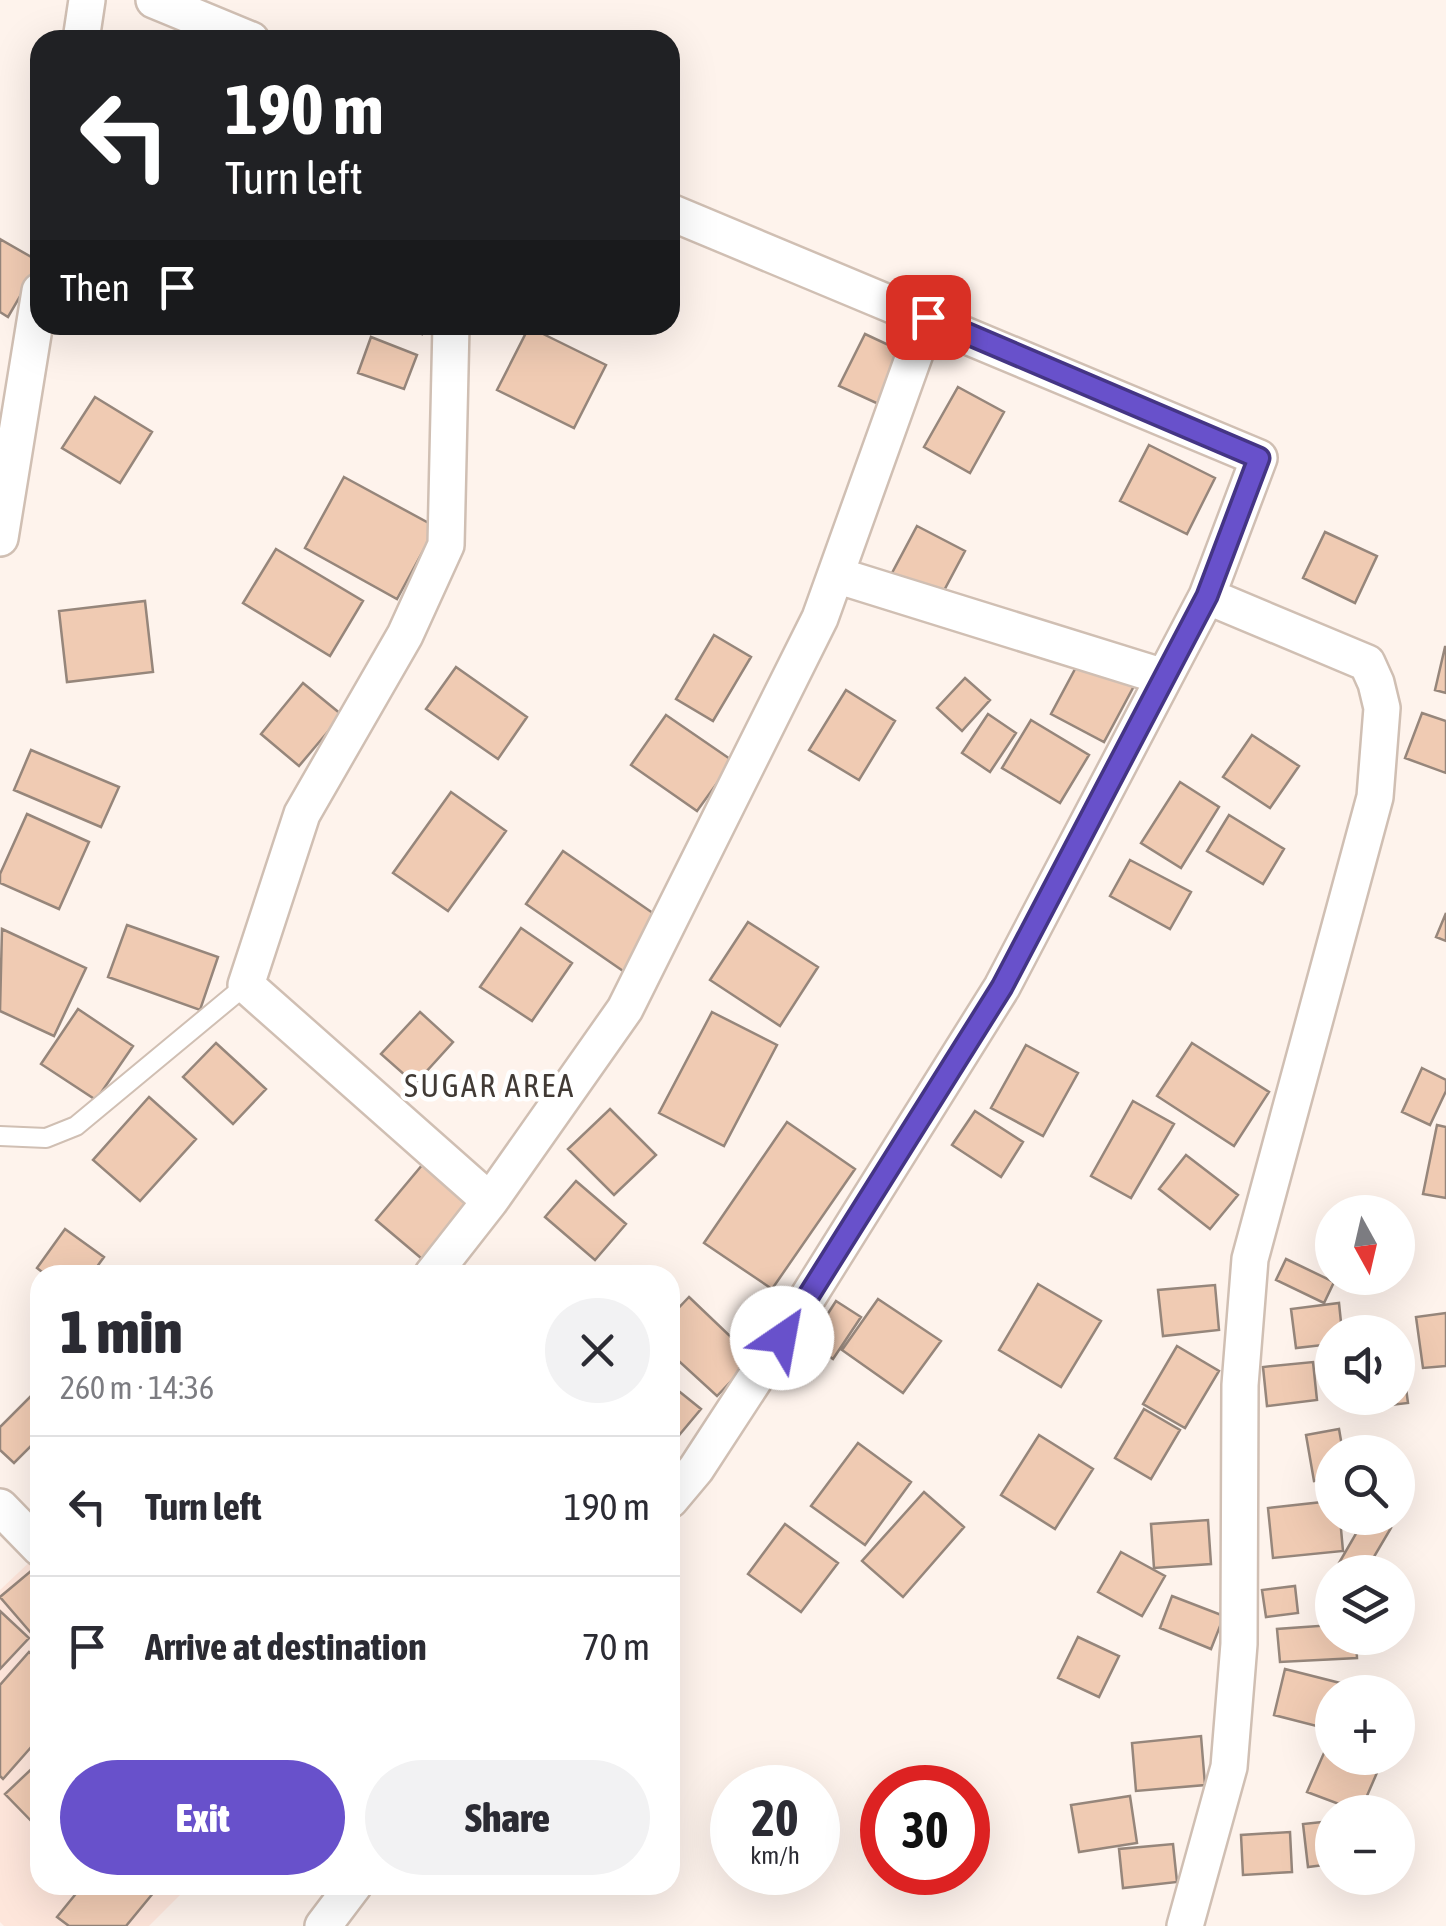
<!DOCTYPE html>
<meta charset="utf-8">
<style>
body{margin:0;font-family:"Asap Condensed",sans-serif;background:#f2f2f3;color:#2b2b33;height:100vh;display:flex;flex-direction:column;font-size:38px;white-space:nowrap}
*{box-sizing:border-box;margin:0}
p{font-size:32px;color:#7c7c81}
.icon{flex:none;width:55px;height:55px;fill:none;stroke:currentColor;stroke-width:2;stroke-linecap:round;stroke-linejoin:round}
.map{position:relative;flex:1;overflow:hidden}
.side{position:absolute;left:30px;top:1265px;width:650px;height:630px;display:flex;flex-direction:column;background:#fff;border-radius:30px;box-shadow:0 10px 40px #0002}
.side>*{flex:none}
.guide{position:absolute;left:30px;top:30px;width:650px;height:305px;border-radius:30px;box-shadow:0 10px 40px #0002;background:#202124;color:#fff;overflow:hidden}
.needle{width:65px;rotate:172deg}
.buttons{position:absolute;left:1315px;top:1195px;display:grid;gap:20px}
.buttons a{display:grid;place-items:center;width:100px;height:100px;border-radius:50%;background:#fff;box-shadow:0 10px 40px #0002;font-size:50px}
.speed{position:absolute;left:710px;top:1765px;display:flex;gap:20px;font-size:50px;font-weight:700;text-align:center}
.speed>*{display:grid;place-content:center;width:130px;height:130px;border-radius:50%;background:#fff;box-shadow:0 10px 40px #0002;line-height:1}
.speed small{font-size:25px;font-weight:400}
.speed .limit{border:15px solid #d22;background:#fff;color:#111}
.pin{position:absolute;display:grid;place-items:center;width:85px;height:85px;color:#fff;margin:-42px;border-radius:20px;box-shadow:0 5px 15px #0006}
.me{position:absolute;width:110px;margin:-55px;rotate:33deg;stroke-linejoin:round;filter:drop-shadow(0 0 8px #0008)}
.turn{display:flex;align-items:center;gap:35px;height:210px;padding:0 30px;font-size:45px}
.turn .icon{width:130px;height:130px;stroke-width:2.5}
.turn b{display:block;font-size:70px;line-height:85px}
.then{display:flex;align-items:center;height:95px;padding:0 30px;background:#0003;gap:20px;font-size:38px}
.round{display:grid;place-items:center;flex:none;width:105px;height:105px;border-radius:52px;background:#f2f2f3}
.headline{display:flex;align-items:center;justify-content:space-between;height:170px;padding:0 30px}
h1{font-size:60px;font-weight:800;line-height:75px}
.button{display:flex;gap:20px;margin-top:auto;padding:20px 30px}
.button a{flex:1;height:115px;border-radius:60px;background:#6851cb;color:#fff;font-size:40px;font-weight:800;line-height:115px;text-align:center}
.button a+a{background:#f2f2f3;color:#2b2b33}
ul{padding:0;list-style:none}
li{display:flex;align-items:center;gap:30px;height:140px;padding:0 30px;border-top:2px solid #e1e1e2}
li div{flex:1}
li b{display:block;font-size:38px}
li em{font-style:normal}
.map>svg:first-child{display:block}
.education{fill:#fee6db}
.building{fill:#f0cbb3;stroke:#96867b;stroke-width:2.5}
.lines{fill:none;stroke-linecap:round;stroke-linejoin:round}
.service-casing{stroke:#d0bfb3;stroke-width:22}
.minor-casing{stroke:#d0bfb3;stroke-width:40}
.service{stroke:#fff;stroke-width:18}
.minor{stroke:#fff;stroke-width:35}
.route-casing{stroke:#443584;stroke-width:25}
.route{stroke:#6851cb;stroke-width:18}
.labels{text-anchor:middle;stroke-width:9;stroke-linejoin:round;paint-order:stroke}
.neighbourhood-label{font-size:32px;letter-spacing:2.5px;fill:#413a35;stroke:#fff}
</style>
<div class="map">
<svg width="1446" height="1926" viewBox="0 0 1446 1926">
<rect width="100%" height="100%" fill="#fef3ec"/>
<path class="education" d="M35,1557l5,6v322h150l-41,41h-145l-4,-4v-332z"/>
<path class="building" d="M0,239l40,23 -32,55 -8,-5z
M401,325h24l-3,9z
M529,327l77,38 -32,63 -77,-38z
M865,334l43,20 -25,52 -44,-20z
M371,337l46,18 -13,34 -46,-16z
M958,387l46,25 -34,61 -46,-26z
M95,397l57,35 -32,51 -58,-35z
M1149,445l66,33 -28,56 -67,-33z
M344,477l92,50 -39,72 -92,-51z
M917,526l48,25 -25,47 -48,-25z
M1325,532l52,24 -22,47 -52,-25z
M276,549l87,52 -33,55 -87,-53z
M145,601l8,71 -86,10 -8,-71z
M714,635l37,22 -38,64 -37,-22z
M1445,647h1v46l-11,-3z
M1081,658l53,28 -30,56 -53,-28z
M456,667l71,50 -29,42 -72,-50z
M965,678l25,22 -28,31 -25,-23z
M303,683l39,32 -43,51 -38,-32z
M846,690l49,31 -36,59 -50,-30z
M1422,713l24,8v52l-41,-15z
M988,714l28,19 -26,39 -28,-19z
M666,715l67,46 -36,50 -66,-46z
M1031,720l58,35 -29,48 -58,-35z
M1252,735l47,31 -29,42 -47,-31z
M31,750l88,37 -18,40 -87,-37z
M1180,782l39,25 -38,61 -40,-25z
M451,792l55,39 -58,80 -55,-38z
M27,814l62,28 -30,67 -59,-26v-9z
M1229,815l55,34 -21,35 -56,-33z
M563,851l100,69 -37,53 -100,-69z
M1130,860l61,32 -21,37 -60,-33z
M1446,913v28l-10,-4z
M748,922l70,45 -38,59 -70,-46z
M127,925l91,32 -18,53 -92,-33z
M521,928l51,35 -40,58 -52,-34z
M2,929l84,39 -32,68 -54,-25z
M78,1009l55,37 -37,54 -55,-36z
M420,1012l33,30 -38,42 -34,-30z
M712,1012l65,33 -53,101 -65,-33z
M216,1043l50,46 -33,35 -50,-47z
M1192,1043l77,49 -35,54 -77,-50z
M1026,1045l52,28 -35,63 -52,-28z
M1422,1068l24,12v11l-16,34 -28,-13z
M149,1097l47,42 -56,62 -47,-41z
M1133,1101l41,23 -43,74 -40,-22z
M610,1109l46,46 -42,40 -46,-46z
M975,1111l48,31 -22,35 -49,-32z
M787,1122l68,47 -83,120 -68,-46z
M1437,1125l9,2v71l-23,-4z
M1186,1155l52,40 -28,34 -51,-40z
M423,1164l53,44 -48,56 -52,-44z
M576,1181l50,43 -31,36 -50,-43z
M65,1229l39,28 -13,18h-45l-9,-7z
M1286,1259l48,23 -10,21 -48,-23z
M1038,1284l63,37 -40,66 -62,-37z
M1215,1285l4,45 -56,6 -5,-46z
M689,1297l64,61 -36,38 -47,-43v-36z
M878,1299l63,42 -38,52 -61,-43z
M836,1301l25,16 -28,42 -24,-16z
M1339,1303l3,29h-10v12l-36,4 -5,-39z
M1446,1313v53l-23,2 -7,-51z
M1177,1346l42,25 -34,57 -42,-24z
M1313,1362l4,38 -50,6 -4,-39z
M1404,1373l4,30 -44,5 -1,-10h35v-24z
M670,1384l31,25 -31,37z
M35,1392l5,4v41l-26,26 -14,-13v-23z
M1144,1409l36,21 -29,49 -36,-21z
M1339,1429l4,23h-11v26l-18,3 -8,-46z
M1039,1435l54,34 -38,60 -54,-34z
M858,1443l53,39 -46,63 -54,-39z
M924,1492l40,35 -61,70 -41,-36z
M1332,1501v17h8l3,33 -70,7 -5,-50z
M1365,1518h8l18,10 -26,44h-8l-18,-9z
M1208,1520l3,44 -57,4 -3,-44z
M785,1524l53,39 -37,49 -53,-38z
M1121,1552l44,24 -23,40 -44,-24z
M31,1571l9,10v43l-9,9 -31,-36z
M1295,1586l3,27 -32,4 -4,-27z
M1172,1596l52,20 -13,33 -51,-21z
M0,1611l29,27 -29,31z
M1332,1625v13h24l1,20 -77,4 -3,-33z
M1078,1637l41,19 -20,41 -41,-19z
M29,1652l11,9v76l-37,42 -3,-3v-91z
M1285,1669l63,16 -2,7h-14v38l-58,-15z
M1201,1736l4,49 -69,6 -4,-48z
M1327,1746l5,2v10h21l26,10 -19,44 -53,-20z
M40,1761v69l-35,-36z
M1130,1796l7,47 -58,9 -8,-47z
M1332,1821v43l-24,3 -5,-43z
M1290,1832l2,40 -49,3 -2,-40z
M1173,1844l4,38 -54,6 -4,-39z
M83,1885h74l2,1 -33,40h-57l-12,-9z"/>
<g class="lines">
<defs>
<path id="service" d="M0,1136l46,2 30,-12 170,-141"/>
<path id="minor" d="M154,0l97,40
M81,40l6,-40
M670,212l589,246 -52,138 -205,391 -199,318 -107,164 -26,31
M451,325l-5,220 -41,90 -103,179 -56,171 244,216
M0,538l40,-247
M836,575l328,102
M432,1275l58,-74 135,-192 195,-391 108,-301
M0,1507l40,41
M323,1926l31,-41
M1185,1926l44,-159 10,-123 1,-259 10,-126 125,-462 7,-89 -6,-25 -9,-20 -160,-67"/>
</defs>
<use href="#service" class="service-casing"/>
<use href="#minor" class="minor-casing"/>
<use href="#service" class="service"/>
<use href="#minor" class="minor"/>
</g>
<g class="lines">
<defs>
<path id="route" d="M782,1338l220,-351 205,-391 52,-138 -331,-141"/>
</defs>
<use href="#route" class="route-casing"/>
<use href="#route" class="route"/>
</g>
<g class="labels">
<g class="neighbourhood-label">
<text x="490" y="1097">SUGAR AREA</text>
</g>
</g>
</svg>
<div class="buttons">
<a><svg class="needle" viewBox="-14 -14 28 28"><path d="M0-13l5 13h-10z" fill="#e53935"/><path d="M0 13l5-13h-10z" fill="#7c7c81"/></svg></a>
<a><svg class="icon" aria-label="sound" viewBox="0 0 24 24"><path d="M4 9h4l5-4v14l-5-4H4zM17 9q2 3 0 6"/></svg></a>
<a><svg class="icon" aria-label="search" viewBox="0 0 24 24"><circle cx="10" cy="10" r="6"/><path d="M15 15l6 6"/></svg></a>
<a><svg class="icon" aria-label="layers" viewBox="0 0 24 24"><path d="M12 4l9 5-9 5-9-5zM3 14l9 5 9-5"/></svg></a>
<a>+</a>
<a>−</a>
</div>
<div class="speed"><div>20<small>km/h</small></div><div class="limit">30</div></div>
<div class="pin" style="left:928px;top:317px;background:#d93025"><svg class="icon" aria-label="arrive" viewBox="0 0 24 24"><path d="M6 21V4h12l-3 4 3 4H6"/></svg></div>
<svg class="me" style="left:782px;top:1338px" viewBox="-20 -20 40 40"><circle r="19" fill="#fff"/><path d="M0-13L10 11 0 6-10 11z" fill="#6851cb"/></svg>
<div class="guide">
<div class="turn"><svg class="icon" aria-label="left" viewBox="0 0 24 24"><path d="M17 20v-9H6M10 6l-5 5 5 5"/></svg><div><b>190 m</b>Turn left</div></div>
<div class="then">Then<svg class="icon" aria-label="arrive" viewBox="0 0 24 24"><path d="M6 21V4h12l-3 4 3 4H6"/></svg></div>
</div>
<section class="side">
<div class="headline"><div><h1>1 min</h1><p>260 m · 14:36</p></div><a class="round"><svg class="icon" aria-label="close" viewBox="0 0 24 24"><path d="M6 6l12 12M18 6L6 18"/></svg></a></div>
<ul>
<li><svg class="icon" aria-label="left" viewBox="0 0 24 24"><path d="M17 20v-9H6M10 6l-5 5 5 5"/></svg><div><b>Turn left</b></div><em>190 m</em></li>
<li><svg class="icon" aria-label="arrive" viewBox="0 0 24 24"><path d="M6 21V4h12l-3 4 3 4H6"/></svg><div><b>Arrive at destination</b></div><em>70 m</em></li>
</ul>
<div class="button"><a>Exit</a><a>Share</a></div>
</section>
</div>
